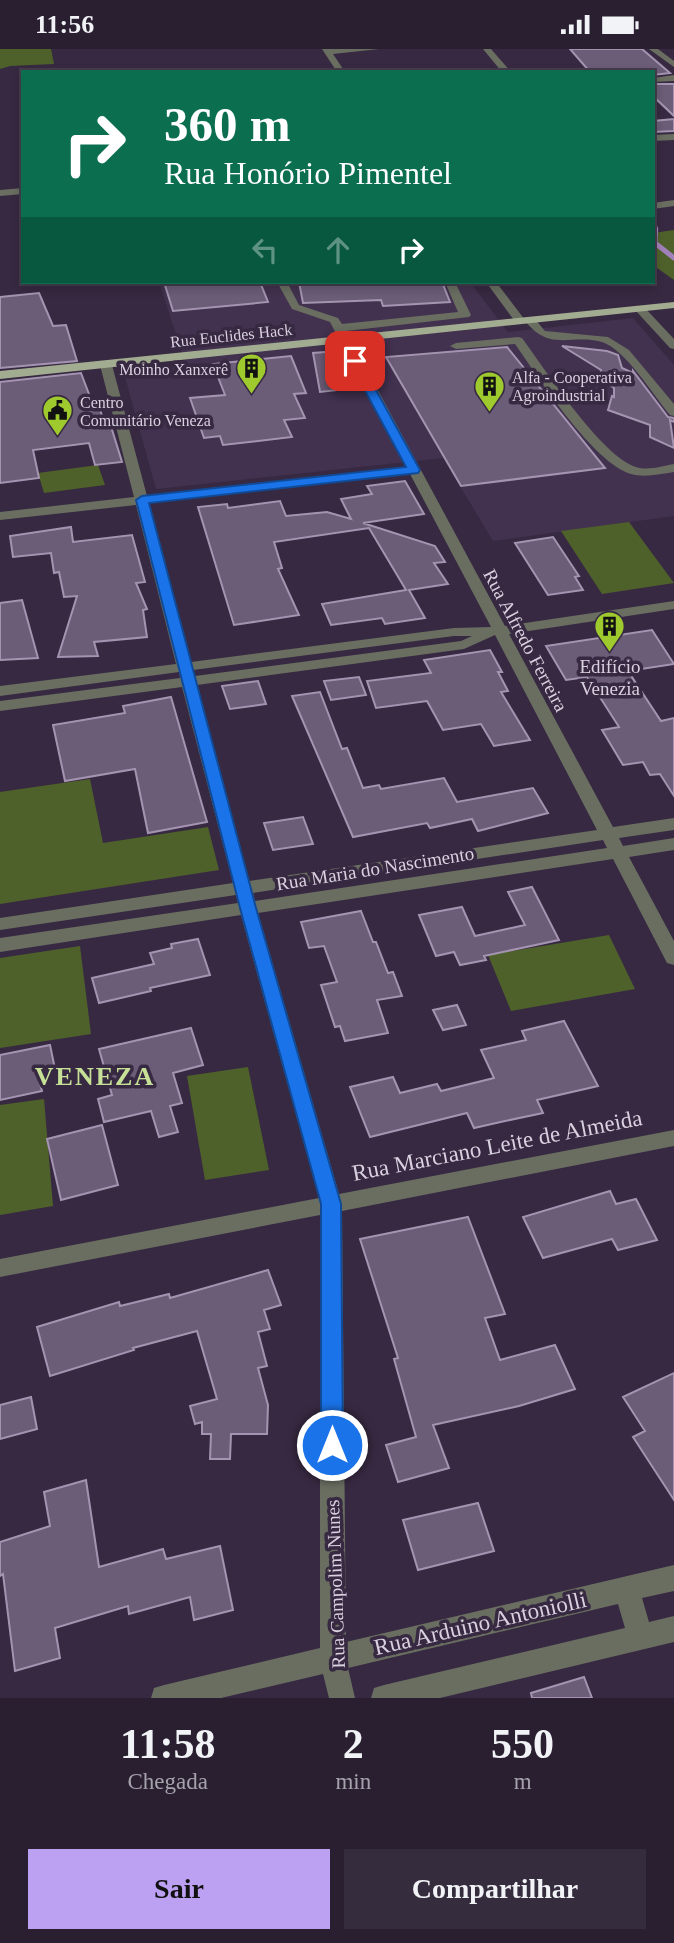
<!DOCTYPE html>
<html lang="pt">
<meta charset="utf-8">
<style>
body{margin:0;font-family:Georgia,serif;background:#352c3d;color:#f1f3f6;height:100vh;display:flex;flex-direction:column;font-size:26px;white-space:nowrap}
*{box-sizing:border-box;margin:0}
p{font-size:23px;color:#a5a2ab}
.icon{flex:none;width:38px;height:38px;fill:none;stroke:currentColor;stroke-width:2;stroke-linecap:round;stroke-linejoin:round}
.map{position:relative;height:1649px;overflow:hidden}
.side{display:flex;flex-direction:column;background:#291f31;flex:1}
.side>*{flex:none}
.top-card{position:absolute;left:21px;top:21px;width:634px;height:214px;border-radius:0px;box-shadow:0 4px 10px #0003,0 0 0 2px #453d4d;background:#0b6e4f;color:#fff;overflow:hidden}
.pin{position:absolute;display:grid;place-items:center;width:60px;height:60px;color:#fff;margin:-30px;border-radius:14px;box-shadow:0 4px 10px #0006}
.me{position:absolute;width:77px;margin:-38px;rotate:0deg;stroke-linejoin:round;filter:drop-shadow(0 0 5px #0008)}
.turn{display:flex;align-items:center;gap:24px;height:147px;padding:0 28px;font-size:32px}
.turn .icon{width:91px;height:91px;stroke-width:2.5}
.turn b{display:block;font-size:49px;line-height:60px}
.lanes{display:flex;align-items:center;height:66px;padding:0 28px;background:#0003;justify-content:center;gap:35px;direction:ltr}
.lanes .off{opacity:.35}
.eta{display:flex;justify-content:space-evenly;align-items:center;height:119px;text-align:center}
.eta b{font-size:42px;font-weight:700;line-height:49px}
.cta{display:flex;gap:14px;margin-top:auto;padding:14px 28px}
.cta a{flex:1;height:80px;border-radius:0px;background:#bca0f2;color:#111;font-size:28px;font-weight:700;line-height:80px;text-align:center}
.cta a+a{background:#352c3d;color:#f1f3f6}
.status{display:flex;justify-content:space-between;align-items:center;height:49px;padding:0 35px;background:#291f31;direction:ltr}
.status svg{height:19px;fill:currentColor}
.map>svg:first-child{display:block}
.built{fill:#42314f}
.green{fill:#4f612b}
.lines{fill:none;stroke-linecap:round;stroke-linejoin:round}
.stream-far1{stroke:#a280ba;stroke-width:4.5}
.stream{stroke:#a280ba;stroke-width:5}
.building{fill:#6b5c77;stroke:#a494b1;stroke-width:2}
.minor{fill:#696e61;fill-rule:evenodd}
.major{fill:#a2ac91;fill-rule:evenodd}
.route{fill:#1a73e8;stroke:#114b97;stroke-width:2}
.labels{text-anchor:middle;stroke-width:7;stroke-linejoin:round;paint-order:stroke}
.far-street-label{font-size:16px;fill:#d9d1e0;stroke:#372941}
.far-poi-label{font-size:16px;fill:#d9d1e0;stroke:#372941;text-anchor:start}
.street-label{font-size:19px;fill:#d9d1e0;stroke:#372941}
.poi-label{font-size:19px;fill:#d9d1e0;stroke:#372941}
.near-street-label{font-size:23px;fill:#d9d1e0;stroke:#372941}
.district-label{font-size:26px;font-weight:bold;letter-spacing:2px;fill:#c6e197;stroke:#372941}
</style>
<div class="status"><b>11:56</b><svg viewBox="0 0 49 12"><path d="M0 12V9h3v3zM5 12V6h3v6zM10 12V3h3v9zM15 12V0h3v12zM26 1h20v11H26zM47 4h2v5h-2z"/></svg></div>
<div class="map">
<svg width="674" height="1649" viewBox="0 0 674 1649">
<rect width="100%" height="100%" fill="#372941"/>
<path class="built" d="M159,233h311l38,50 125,-14 41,47v151l-181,25 -50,-83 -287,31 -33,-119 63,-5z"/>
<path class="green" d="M0,0h51l3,15 -44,2 -10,3z
M674,181v50l-21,-15v-32z
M98,416l7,20 -61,8 -6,-20z
M629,473l45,61 -72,11 -41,-63z
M90,730l13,64 105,-16 11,43 -219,34v-112z
M609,886l26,54 -124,22 -23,-56z
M80,897l11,88 -91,14v-90z
M248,1018l21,103 -64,10 -18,-104z
M44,1050l9,107 -53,9v-110z"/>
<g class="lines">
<path class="stream-far1" d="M653,172l3,8 -1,13"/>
<path class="stream" d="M655,191v3l19,15"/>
</g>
<path class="building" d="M570,0h72l28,24 -17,2v-3h-63z
M653,35h21v32l-21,-20z
M674,70v12l-21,1v-11z
M164,233h96l8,20 -95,9z
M299,233h143l8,20 -67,4 -2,-6 -78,3z
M39,244l14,33 13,-1 11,36 -77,7v-71z
M562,297l45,5 11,4 4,13 11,5v-2l35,46 6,1v4l-4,-2 4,28 -24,-11v-12l-42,-15 4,-14 2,1v-9l-14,-10 1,-8z
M507,298l98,121 -144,18 -75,-129z
M338,302l18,37 -36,4 -7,-39z
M291,307l15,37 -12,1 11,24 -21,2 8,17 -69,8 -3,-9 -16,2 -14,-40 35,-3 -12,-31z
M81,324l11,29 6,-1 5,19h6l13,42 -27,3 -6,-22 -56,7 6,28 -39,5v-101z
M405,432l19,33 -61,9 72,23 10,16 -11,1 14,21 -39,6 16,28 -40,6 -3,-6 -51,7 -9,-21 84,-14 -37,-62 -95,14 8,26 -4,1 21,46 -65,10 -36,-118 29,-3 1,4 52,-7 6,15 41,-4 24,7 -10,-20 31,-5 -5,-8z
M71,478l2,15 59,-7 13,47 -9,1 11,26 -4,1 4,27 -53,5 4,14 -40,1 19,-61 -13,1 -5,-25 -5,1 -3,-20 -38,4 -3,-21z
M553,488l26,39 -4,1 8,13 -35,5 -33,-52z
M22,551l16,58 -38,2v-57z
M652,581l22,34 -46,7 33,50 13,-3v78l-14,-22 -10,1 -7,-13 -20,3 -21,-35 17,-3 -32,-50 -21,3 -20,-34z
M490,601l12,22h-4l10,19 -7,1 29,48 -36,6 -13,-22 -38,6 -16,-29 -51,7 -9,-27 64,-8 -7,-13z
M359,628l7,18 -35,5 -7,-19z
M258,632l8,23 -36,5 -8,-23z
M320,643l22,57 5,-1 16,40 16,-3 2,4 63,-11 13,24 76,-14 15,25 -70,18 -6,-12 -42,9 -3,-5 -74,14 -61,-141z
M171,648l36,125 -59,11 -13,-64 -70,12 -12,-56 72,-12 -2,-7z
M303,768l10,27 -40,6 -9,-27z
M532,838l27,53 -75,16 2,4 -26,5 -6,-13 -18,4 -17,-41 43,-8 13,29 50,-11 -17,-33z
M361,862l12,31h3l12,31 5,-1 9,24 -25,4 11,33 -43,8 -5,-15 -5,1 -14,-42 16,-3 -13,-36 -15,2 -8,-26z
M198,890l12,36 -60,13 1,3 -52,12 -7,-25 62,-14 -4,-11 22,-5 -1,-4z
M457,956l9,20 -23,5 -10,-20z
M564,972l34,65 -61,14 6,13 -38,8 -31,7 -7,-15 -97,24 -20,-50 43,-10 7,16 37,-9 4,7 53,-13 -13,-28 45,-10 -4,-9z
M191,979l12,37 -30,8 9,30 -12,3 8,26 -19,5 -8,-26 -47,11 -6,-23 14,-4 -13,-46z
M50,996l5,24 -18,4 5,18 -42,9v-45z
M102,1076l16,60 -57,15 -14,-61z
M610,1142l6,13 20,-5 21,41 -39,10 -6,-11 -69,19 -20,-41z
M468,1168l37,97 -20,4 15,42 55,-15 20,44 -56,17 -86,19 16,43 -51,14 -12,-37 30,-8 -22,-78 4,-1 -38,-119z
M268,1221l13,35 -17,5 6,19 -12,3 9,34 -9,2 10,37 -1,29h-36l-1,25h-20l1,-25h-9v-12l-7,2 -5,-18 27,-7 -20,-68 -64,17 1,2 -84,26 -13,-49 82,-25 1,4 49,-12 1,4z
M674,1324v127l-41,-63 12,-6 -22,-34z
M31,1348l6,32 -37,10v-34z
M86,1431l13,87 64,-18 3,10 54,-13 13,64 -39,10 -4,-23 -61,17 -1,-8 -73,22 5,30 -45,13 -12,-97 -3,2v-34l50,-16 -6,-34z
M478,1454l16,48 -76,19 -15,-50z
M584,1628l8,21h-60l-1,-5z"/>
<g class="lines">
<path class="minor" d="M322,0h57l-46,5 12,18h-8z
M483,0h8l20,23h-9z
M649,0h9l16,12v6z
M674,26v6l-21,1v-4z
M674,85v6l-21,1v-6z
M23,139v6l-23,2v-6z
M674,151v6l-21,3v-6z
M277,233h10l12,23 39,13 4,6 116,-12 -13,-30h10l16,33 -2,2 -123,14 159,295 169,-25v8l-165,25 104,193 61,-9v12l-55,8 4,8 51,-8v12l-45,7 45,84v24l-7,-2 -54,-104 -355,54 81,281 335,-64v16l-332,65 4,431 328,-77v26l-32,7 7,24 25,-6v26l-234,56h-69l3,-10 10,-3 241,-57 -7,-24 -270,64 7,30h-26l-6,-24 -102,24h-70l3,-10 10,-3 156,-37v-433l-320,62v-18l319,-61 -78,-283 -241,37v-14l238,-35 -2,-8 -236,35v-12l233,-35 -51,-196 -182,24v-10l180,-23 -1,-6 -179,24v-10l176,-22 -40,-159 -136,15v-8l134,-15 -34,-132 6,-3 6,3 35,131 259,-29 -76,-145 -38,-13zM410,425l81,153 -37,1 -263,34 -42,-159zM495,586l102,195 -348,51 -52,-196 267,-36zM454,587h18l-11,5 -266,35 -2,-6zM603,791l4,8 -352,53 -2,-8z
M486,233h10l29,38 9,-2 11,13 63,6 21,13 45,54v12l-4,-1c-17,-20 -44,-65 -68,-73 -31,-9 -51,11 -77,-21l-9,2z
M636,258h8l30,32v10l-4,-1 -34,-37z
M518,288l4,1c23,31 79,118 114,129 12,4 27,-1 38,-3v8c-14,2 -29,6 -43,2 -38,-11 -93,-97 -116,-130l-59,5 -6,-3 6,-3z"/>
<path class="major" d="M674,253v6l-674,71v-8z"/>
</g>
<path class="route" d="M355,309l5,3 60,109 -2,3 -269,30 107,405 85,296 2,241 -3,7 -8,3 -8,-3 -3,-7v-241l-81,-296 -104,-408 6,-4 264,-29 -57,-106z"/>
<defs>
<symbol id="building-pin" viewBox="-11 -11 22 30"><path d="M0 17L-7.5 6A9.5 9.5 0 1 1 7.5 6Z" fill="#9eca2e" stroke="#372941"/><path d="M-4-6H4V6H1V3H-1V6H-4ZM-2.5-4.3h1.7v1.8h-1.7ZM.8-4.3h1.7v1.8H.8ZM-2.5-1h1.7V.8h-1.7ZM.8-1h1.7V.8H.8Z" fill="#111"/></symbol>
<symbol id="civic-pin" viewBox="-11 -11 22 30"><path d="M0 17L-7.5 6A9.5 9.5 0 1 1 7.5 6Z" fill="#9eca2e" stroke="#372941"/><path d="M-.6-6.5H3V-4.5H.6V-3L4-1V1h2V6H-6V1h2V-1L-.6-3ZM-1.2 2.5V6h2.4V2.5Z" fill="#111"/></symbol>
</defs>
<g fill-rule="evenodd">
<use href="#building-pin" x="234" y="302" width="35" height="47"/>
<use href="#building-pin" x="472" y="320" width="35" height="47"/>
<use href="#civic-pin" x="40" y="344" width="35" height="47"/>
<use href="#building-pin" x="592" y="560" width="35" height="47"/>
</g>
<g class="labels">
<g class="far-street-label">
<text transform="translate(231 286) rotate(-6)" y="6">Rua Euclides Hack</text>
</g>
<g class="far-poi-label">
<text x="228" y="326" text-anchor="end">Moinho Xanxerê</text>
<text x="512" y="334">Alfa - Cooperativa<tspan x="512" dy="18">Agroindustrial</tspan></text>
<text x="80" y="359">Centro<tspan x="80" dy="18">Comunitário Veneza</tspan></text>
</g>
<g class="street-label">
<text transform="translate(526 591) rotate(62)" y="7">Rua Alfredo Ferreira</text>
<text transform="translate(375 819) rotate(-9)" y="7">Rua Maria do Nascimento</text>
<text transform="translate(335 1535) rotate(-92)" y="7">Rua Campolim Nunes</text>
</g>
<g class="poi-label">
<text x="610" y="624">Edifício<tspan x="610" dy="22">Venezia</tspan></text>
</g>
<g class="near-street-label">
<text transform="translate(497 1096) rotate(-11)" y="8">Rua Marciano Leite de Almeida</text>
<text transform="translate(480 1574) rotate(-13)" y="8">Rua Arduino Antoniolli</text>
</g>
<g class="district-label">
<text x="95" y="1036">VENEZA</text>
</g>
</g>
</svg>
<div class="pin" style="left:355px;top:312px;background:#d93025"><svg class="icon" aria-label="arrive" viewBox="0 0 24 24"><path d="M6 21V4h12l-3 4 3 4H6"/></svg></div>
<svg class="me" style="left:332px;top:1396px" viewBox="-20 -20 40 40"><circle r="17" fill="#1a73e8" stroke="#fff" stroke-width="3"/><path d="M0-11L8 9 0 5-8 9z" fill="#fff"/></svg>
<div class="top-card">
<div class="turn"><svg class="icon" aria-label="right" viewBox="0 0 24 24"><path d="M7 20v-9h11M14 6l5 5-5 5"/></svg><div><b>360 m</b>Rua Honório Pimentel</div></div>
<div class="lanes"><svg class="icon off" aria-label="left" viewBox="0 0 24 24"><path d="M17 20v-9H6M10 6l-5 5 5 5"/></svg><svg class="icon off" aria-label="ahead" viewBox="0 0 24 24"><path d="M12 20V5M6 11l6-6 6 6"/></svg><svg class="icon" aria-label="right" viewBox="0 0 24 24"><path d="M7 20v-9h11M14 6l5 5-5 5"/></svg></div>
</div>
</div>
<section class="side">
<div class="eta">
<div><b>11:58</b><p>Chegada</p></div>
<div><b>2</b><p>min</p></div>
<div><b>550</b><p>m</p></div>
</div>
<div class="cta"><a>Sair</a><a>Compartilhar</a></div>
</section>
